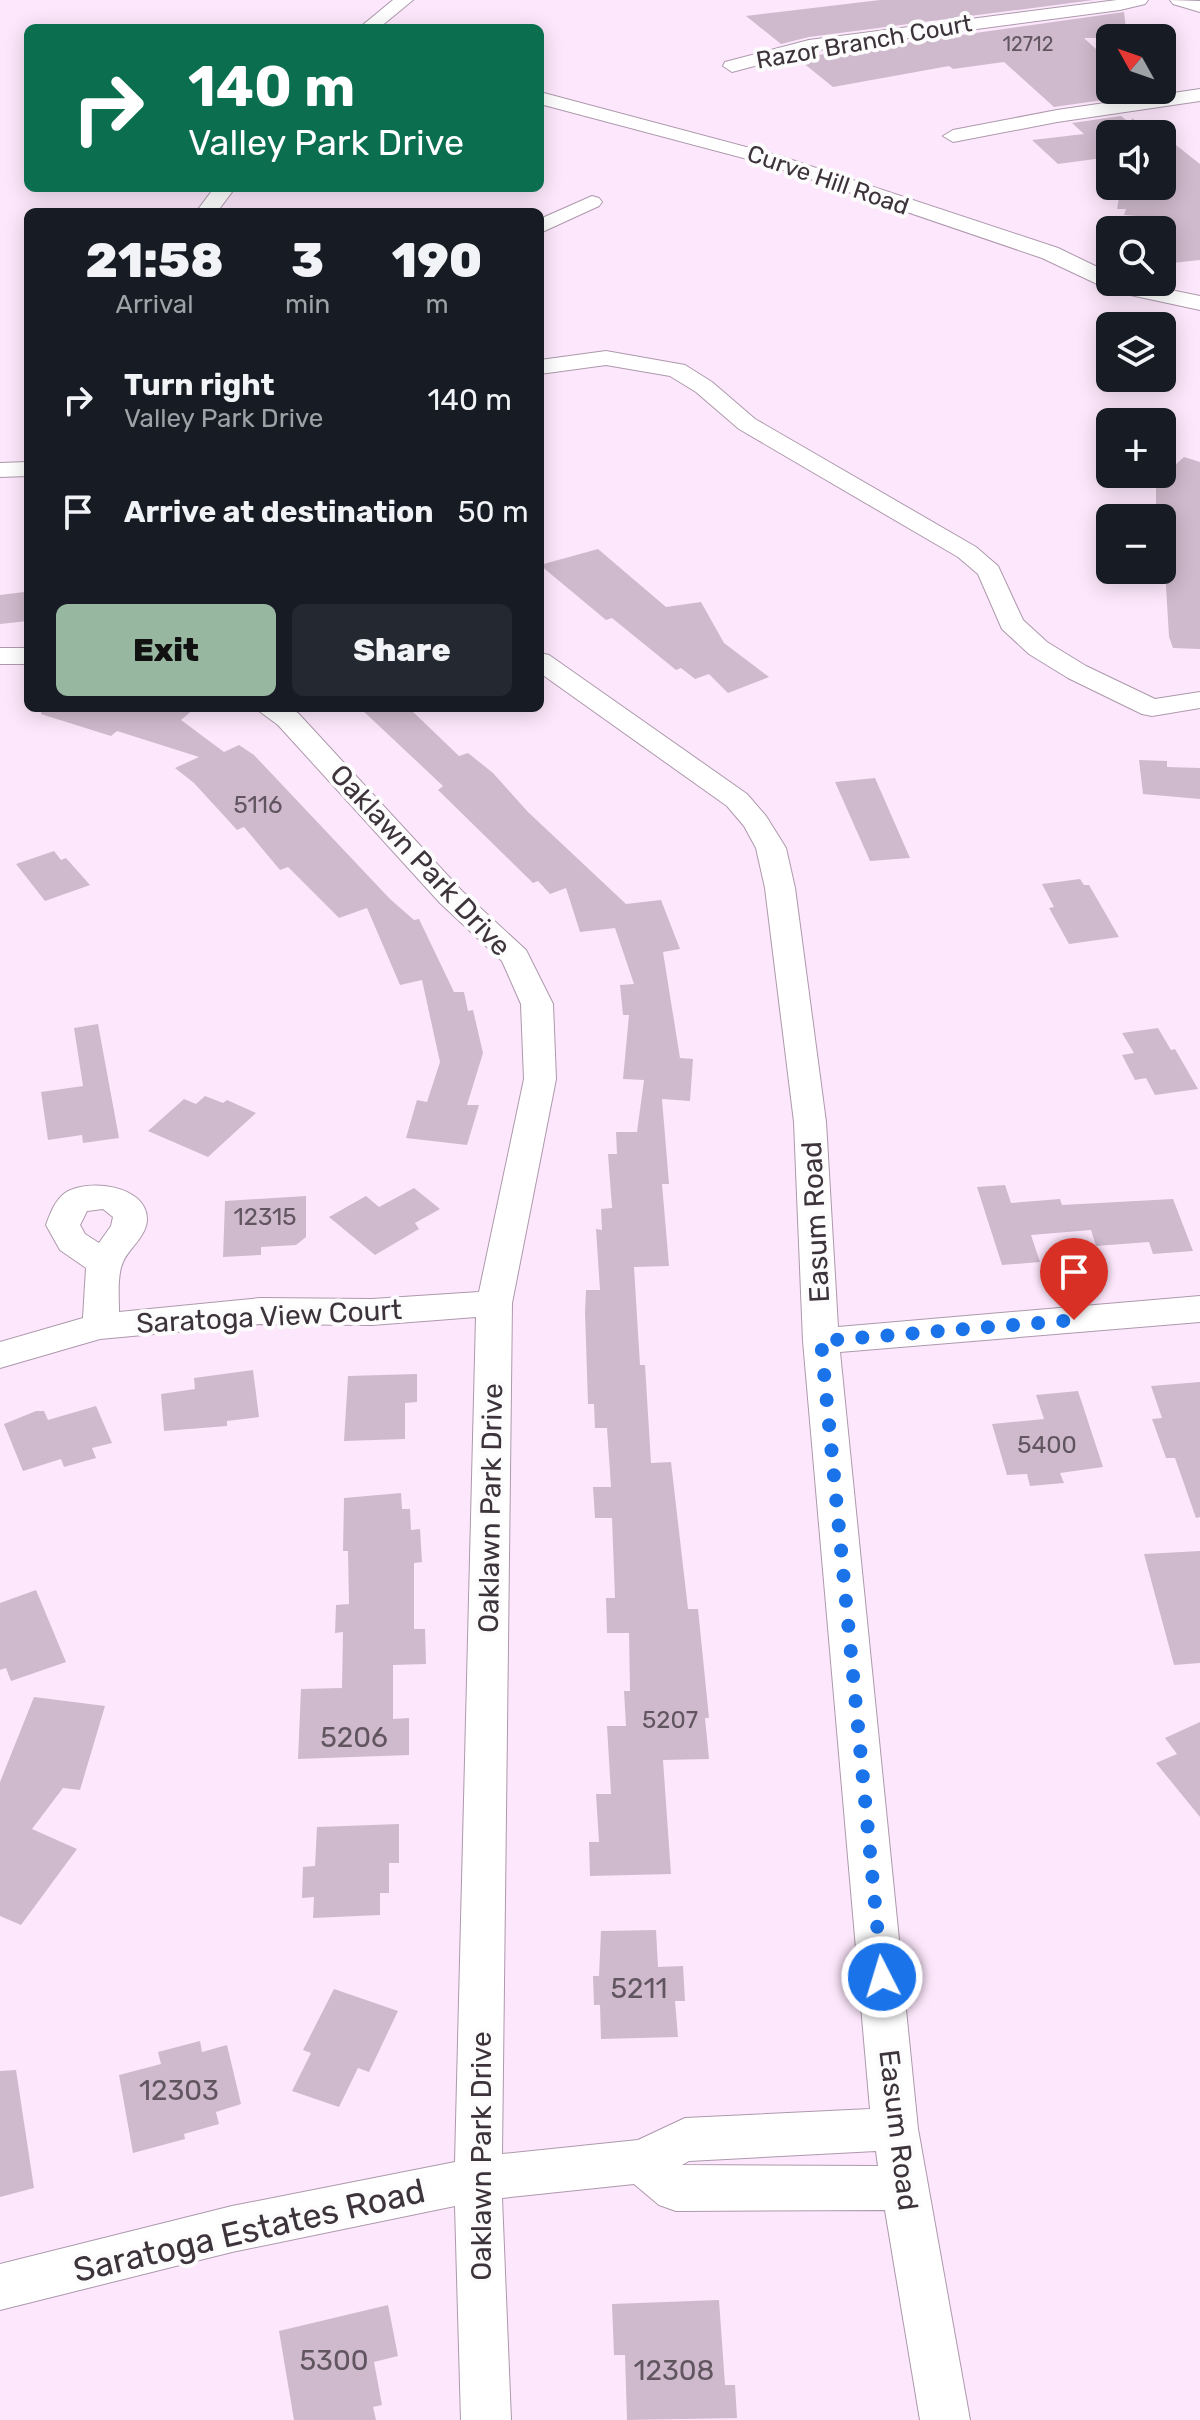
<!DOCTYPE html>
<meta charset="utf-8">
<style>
body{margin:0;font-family:Rubik,sans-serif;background:#242831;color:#f1f3f6;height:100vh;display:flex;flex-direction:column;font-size:30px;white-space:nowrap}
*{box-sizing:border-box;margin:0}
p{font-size:26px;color:#9ea1a6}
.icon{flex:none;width:44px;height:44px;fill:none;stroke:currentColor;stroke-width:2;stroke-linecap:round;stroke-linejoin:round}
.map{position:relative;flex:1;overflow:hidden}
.side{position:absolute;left:24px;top:208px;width:520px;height:504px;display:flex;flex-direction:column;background:#171b24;border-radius:12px;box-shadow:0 4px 20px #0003}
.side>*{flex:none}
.top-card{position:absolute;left:24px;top:24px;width:520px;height:168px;border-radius:12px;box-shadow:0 4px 20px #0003;background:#0b6e4f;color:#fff;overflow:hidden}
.needle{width:52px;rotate:310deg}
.tools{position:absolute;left:1096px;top:24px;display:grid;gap:16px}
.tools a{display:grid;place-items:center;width:80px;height:80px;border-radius:12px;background:#171b24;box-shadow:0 4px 20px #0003;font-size:40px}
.pin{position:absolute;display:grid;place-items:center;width:68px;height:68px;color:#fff;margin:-82px -34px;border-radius:50% 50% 50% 0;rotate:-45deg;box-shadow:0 0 8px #0007}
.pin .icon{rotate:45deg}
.me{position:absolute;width:88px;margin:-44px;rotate:355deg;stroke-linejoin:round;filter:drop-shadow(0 0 6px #0008)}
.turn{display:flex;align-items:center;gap:28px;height:168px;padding:0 32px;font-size:36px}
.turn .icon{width:104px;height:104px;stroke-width:2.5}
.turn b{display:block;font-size:56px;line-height:68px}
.eta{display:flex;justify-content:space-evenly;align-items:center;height:136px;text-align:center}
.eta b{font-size:48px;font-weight:800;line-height:56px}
.primary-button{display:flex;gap:16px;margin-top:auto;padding:16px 32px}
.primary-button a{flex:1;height:92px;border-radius:12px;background:#98b7a1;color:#111;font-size:32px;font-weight:800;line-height:92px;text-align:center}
.primary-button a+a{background:#242831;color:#f1f3f6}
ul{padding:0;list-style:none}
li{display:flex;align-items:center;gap:24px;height:112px;padding:0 32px}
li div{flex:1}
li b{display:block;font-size:30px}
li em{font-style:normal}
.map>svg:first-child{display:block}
.building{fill:#cfbacd}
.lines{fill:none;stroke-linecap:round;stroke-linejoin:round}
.minor-casing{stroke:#ad99ac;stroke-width:2}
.minor{fill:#fff;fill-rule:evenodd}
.route{stroke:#1a73e8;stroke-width:14;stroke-dasharray:0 25.2}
.labels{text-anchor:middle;stroke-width:8;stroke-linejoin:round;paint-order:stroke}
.far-number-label{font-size:20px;fill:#615560}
.far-street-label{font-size:24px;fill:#3c333b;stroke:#fcfcfc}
.number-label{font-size:24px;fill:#615560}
.street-label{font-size:28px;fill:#3c333b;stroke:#fcfcfc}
.near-number-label{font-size:28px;fill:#615560}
.near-street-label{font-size:34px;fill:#3c333b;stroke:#fcfcfc}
</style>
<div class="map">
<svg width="1200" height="2420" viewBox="0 0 1200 2420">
<rect width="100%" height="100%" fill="#fde7fc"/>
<path class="building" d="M880,0h214l-285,37 -28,7 -35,-28z
M1124,12l3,26h-43l26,24v37l-56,8 -50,-45 -51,7 -4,-3 -116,21 -36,-29z
M1121,116l10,8 1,-6 13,10 8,-1 47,37v96l-28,3 -10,-10v-35l-38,-3 2,-6h-9l4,-23h41v-52h-52v23l-52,7 -26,-24 52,-6 -12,-11z
M1184,457l16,5v187l-27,-1 -4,-11 -7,-119h-6v-44h9z
M598,549l68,58 35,-5 23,41 45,34 -41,16 -19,-19 -14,5 -14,-11 -5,2 -64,-52 -6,2 -66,-55z
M24,592l4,29 -28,3v-29z
M42,708h153l-14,12 43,32 15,-7 15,10 136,144 24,21 5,-1 35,73h10l4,19 5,-1 10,43 -16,52h12l-12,40 -61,-7 11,-38 10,2 13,-40 -18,-82 -22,5 -33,-77 -28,10 -51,-51 -8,3 -36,-43 -7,3 -43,-47 -19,-15 24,-11 -82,-26 -6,5 -70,-22z
M360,708h49l50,48 9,-3 25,20 35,39 98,92 35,-4 19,49 -17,3 17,106 13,1 -3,42 -28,-2 7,85h-7l7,82 -35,1 6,98h5l6,98 20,-1 17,147h10l11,109h-4l4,41 -46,1 8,114 -81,2 -1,-34h10l-3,-48h15l-4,-68h19l-2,-35h6l-1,-58h-22l-1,-35h9l-3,-80h-17l-2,-31h18l-4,-59h-12l-1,-24h-6l-3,-92 1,-22h14l-4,-61 6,1 -1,-21 11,-1 -4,-54h9l-1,-22h21l7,-52 -21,-1 6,-64h-6l-3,-30 14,-1 -19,-56 -35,4 -14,-44 -16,6 -12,-13 -5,2 -95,-93 5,-4z
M1139,760l28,1v6l33,1v31l-57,-5z
M875,778l35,80 -40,3 -35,-79z
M54,851l7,9 5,-2 24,27 -45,16 -29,-37z
M1080,879l4,6h5l30,52 -50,7 -20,-36 5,-1 -12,-23z
M98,1024l21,114 -36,5 -1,-8 -34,5 -7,-48 42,-6 -9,-58z
M1158,1028l13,22 4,-1 23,40 -43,6 -9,-17 -11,2 -13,-25 12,-2 -12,-20z
M205,1096l18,7 4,-3 29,13 -48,44 -60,-26 36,-32 12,5z
M1005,1185l6,18 49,-4 2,6 111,-6 20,52 -40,3 -4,-12 -53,4 -5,-16 -60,5 9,27 -38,3 -25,-78z
M414,1188l26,21 -25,14 4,6 -44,26 -46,-38 37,-21 13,11z
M306,1196v41l-10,8 -35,2v8l-38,2 2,-56z
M253,1370l6,47 -32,4v5l-63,5 -3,-37 34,-5 -1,-11z
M417,1374v28l-12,1v36l-61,2 4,-65z
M1200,1382v135l-4,1 -21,-60h-9l-14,-39 10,-1 -11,-32z
M1078,1391l25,76 -43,6 4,10 -34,3 -3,-12 -20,1 -15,-51 52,-5 -8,-24z
M96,1406l16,37 -20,5 4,10 -32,9 -3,-8 -38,12 -19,-47 32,-13h8l4,9z
M401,1493l1,16h8l1,21 9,-1 2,33 -8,1v66h11l1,35 -33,1v54l16,-1v37l-111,4 3,-70 41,-1 1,-56 -8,1 1,-28 13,-1 -1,-53h-5l1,-53z
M1200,1551v112l-26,2 -30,-111z
M36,1590l30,72 -55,19 -5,-13 -6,2v-67z
M34,1697l71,9 -25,84 -17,-2 -31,41 45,20 -56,76 -21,-9v-134z
M1200,1722v95l-44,-54 21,-9 -12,-16z
M399,1824v39h-10v30h-9v22l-67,3 1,-21 -12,1 1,-31 12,-1 2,-39z
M656,1930l2,37 25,-1 2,35h-10l3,36 -77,2 -1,-34h-6l-1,-29h6l2,-45z
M334,1989l64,22 -29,61 -11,-4 -19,39 -47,-16 19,-38 -8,-3z
M200,2041l2,11 25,-7 14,59 -25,8 3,12 -35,10 1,5 -52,14 -14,-78 42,-11 -3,-12z
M16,2070l18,118 -34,9v-126z
M719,2300l6,85h10l2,33 -110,2 -2,-65h-11l-2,-51z
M388,2305l10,51 -24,6 8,43 -9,2 3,13h-82l-15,-89z"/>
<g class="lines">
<defs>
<path id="minor" d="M393,0h20l-34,28h-20z
M1117,0h31l-3,4 -25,6 -310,41 -78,21 -9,-6 2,-4 84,-22z
M1170,0l30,1v11l-27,-8z
M1200,89v12l-143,21 -104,20 -10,-6 10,-6 104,-20z
M540,92l240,64 278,92 52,25v9h22l68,14v14l-88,-19 -70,-33 -276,-94 -226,-60z
M214,188h21l-18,24h-21z
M592,196l7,2 3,4 -3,4 -59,27v-14z
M606,351l79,14 27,17 43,37 221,128 22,19 25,54 24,22 39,24 69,33 45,-7v16l-48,8 -10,-2 -74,-36 -39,-24 -27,-25 -24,-55 -20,-17 -219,-128 -43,-37 -26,-16 -64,-11 -66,9v-14z
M28,462v14l-28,1v-14z
M0,648h28v16h-28z
M540,653l9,2 198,139 19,22 20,32 9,40 31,234 12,205 362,-31v26l-360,30 78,777 52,291h-50l-35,-210 -209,1 -17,-6 -25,-21 -132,14 9,222h-50l-6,-214 -223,46 -232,58v-46l232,-58 223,-44 21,-845 -104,8 -112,-1 -160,15 -100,29v-26l83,-24 3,-50 -26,-18 -14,-25c4,-11 9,-25 19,-32 22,-15 82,-8 82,26 0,17 -18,29 -24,43 -6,13 -4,35 -4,50l141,-14 112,1 107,-7 45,-213 -3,-75 -19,-43 -62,-58 -162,-178 -23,-17h34l9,5 164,178 64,59 27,54 3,75 -44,224 -10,851 136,-14 47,-22 185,-9 -67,-768 -9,-219 -29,-234 -9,-40 -12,-22 -17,-20 -187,-133zM103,1209l10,8 -2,9 -12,17 -14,-9 -5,-9 7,-14zM876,2151l2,15 -196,-1 7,-4z"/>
</defs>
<use href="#minor" class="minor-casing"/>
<use href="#minor" class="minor"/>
</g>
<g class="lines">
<path class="route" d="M882,1977l-61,-636 253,-21"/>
</g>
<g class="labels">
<g class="far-number-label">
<text x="1028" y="51">12712</text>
</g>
<g class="far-street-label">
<text transform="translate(864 42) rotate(-10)" y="8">Razor Branch Court</text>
<text transform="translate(828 180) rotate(19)" y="8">Curve Hill Road</text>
</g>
<g class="number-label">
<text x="258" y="813">5116</text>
<text x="265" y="1225">12315</text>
<text x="1047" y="1453">5400</text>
<text x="670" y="1728">5207</text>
</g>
<g class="street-label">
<text transform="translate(421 860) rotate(47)" y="10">Oaklawn Park Drive</text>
<text transform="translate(815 1222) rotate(-93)" y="10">Easum Road</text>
<text transform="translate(269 1316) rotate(-3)" y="10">Saratoga View Court</text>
<text transform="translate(490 1508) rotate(-89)" y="10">Oaklawn Park Drive</text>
<text transform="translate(899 2130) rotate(83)" y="10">Easum Road</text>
<text transform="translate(481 2156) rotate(-90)" y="10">Oaklawn Park Drive</text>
</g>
<g class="near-number-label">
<text x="354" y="1747">5206</text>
<text x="639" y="1998">5211</text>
<text x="179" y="2100">12303</text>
<text x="334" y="2370">5300</text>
<text x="674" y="2380">12308</text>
</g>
<g class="near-street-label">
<text transform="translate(249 2230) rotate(-13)" y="12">Saratoga Estates Road</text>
</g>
</g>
</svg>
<div class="tools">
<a><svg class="needle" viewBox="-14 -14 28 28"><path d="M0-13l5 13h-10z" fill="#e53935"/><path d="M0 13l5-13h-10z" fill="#9ea1a6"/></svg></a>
<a><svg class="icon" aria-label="sound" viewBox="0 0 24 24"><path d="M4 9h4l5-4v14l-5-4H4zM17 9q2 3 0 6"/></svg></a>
<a><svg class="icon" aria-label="search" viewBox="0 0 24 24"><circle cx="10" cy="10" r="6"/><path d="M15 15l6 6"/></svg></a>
<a><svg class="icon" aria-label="layers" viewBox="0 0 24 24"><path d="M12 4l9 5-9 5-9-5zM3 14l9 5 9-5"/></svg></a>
<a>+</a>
<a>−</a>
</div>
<div class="pin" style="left:1074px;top:1320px;background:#d93025"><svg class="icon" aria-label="arrive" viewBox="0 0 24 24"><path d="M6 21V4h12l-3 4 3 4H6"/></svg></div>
<svg class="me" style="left:882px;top:1977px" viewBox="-20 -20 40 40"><circle r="17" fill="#1a73e8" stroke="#fff" stroke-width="3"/><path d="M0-11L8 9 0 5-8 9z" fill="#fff"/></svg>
<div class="top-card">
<div class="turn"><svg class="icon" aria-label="right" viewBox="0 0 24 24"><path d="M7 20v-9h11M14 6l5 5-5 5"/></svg><div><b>140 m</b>Valley Park Drive</div></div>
</div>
<section class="side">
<div class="eta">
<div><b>21:58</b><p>Arrival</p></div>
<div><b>3</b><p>min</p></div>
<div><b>190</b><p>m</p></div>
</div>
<ul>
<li><svg class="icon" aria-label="right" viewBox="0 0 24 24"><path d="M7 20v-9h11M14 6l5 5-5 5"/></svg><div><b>Turn right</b><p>Valley Park Drive</p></div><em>140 m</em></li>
<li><svg class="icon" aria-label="arrive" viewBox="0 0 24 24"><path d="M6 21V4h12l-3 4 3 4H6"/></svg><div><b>Arrive at destination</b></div><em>50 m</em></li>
</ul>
<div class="primary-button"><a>Exit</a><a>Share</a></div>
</section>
</div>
